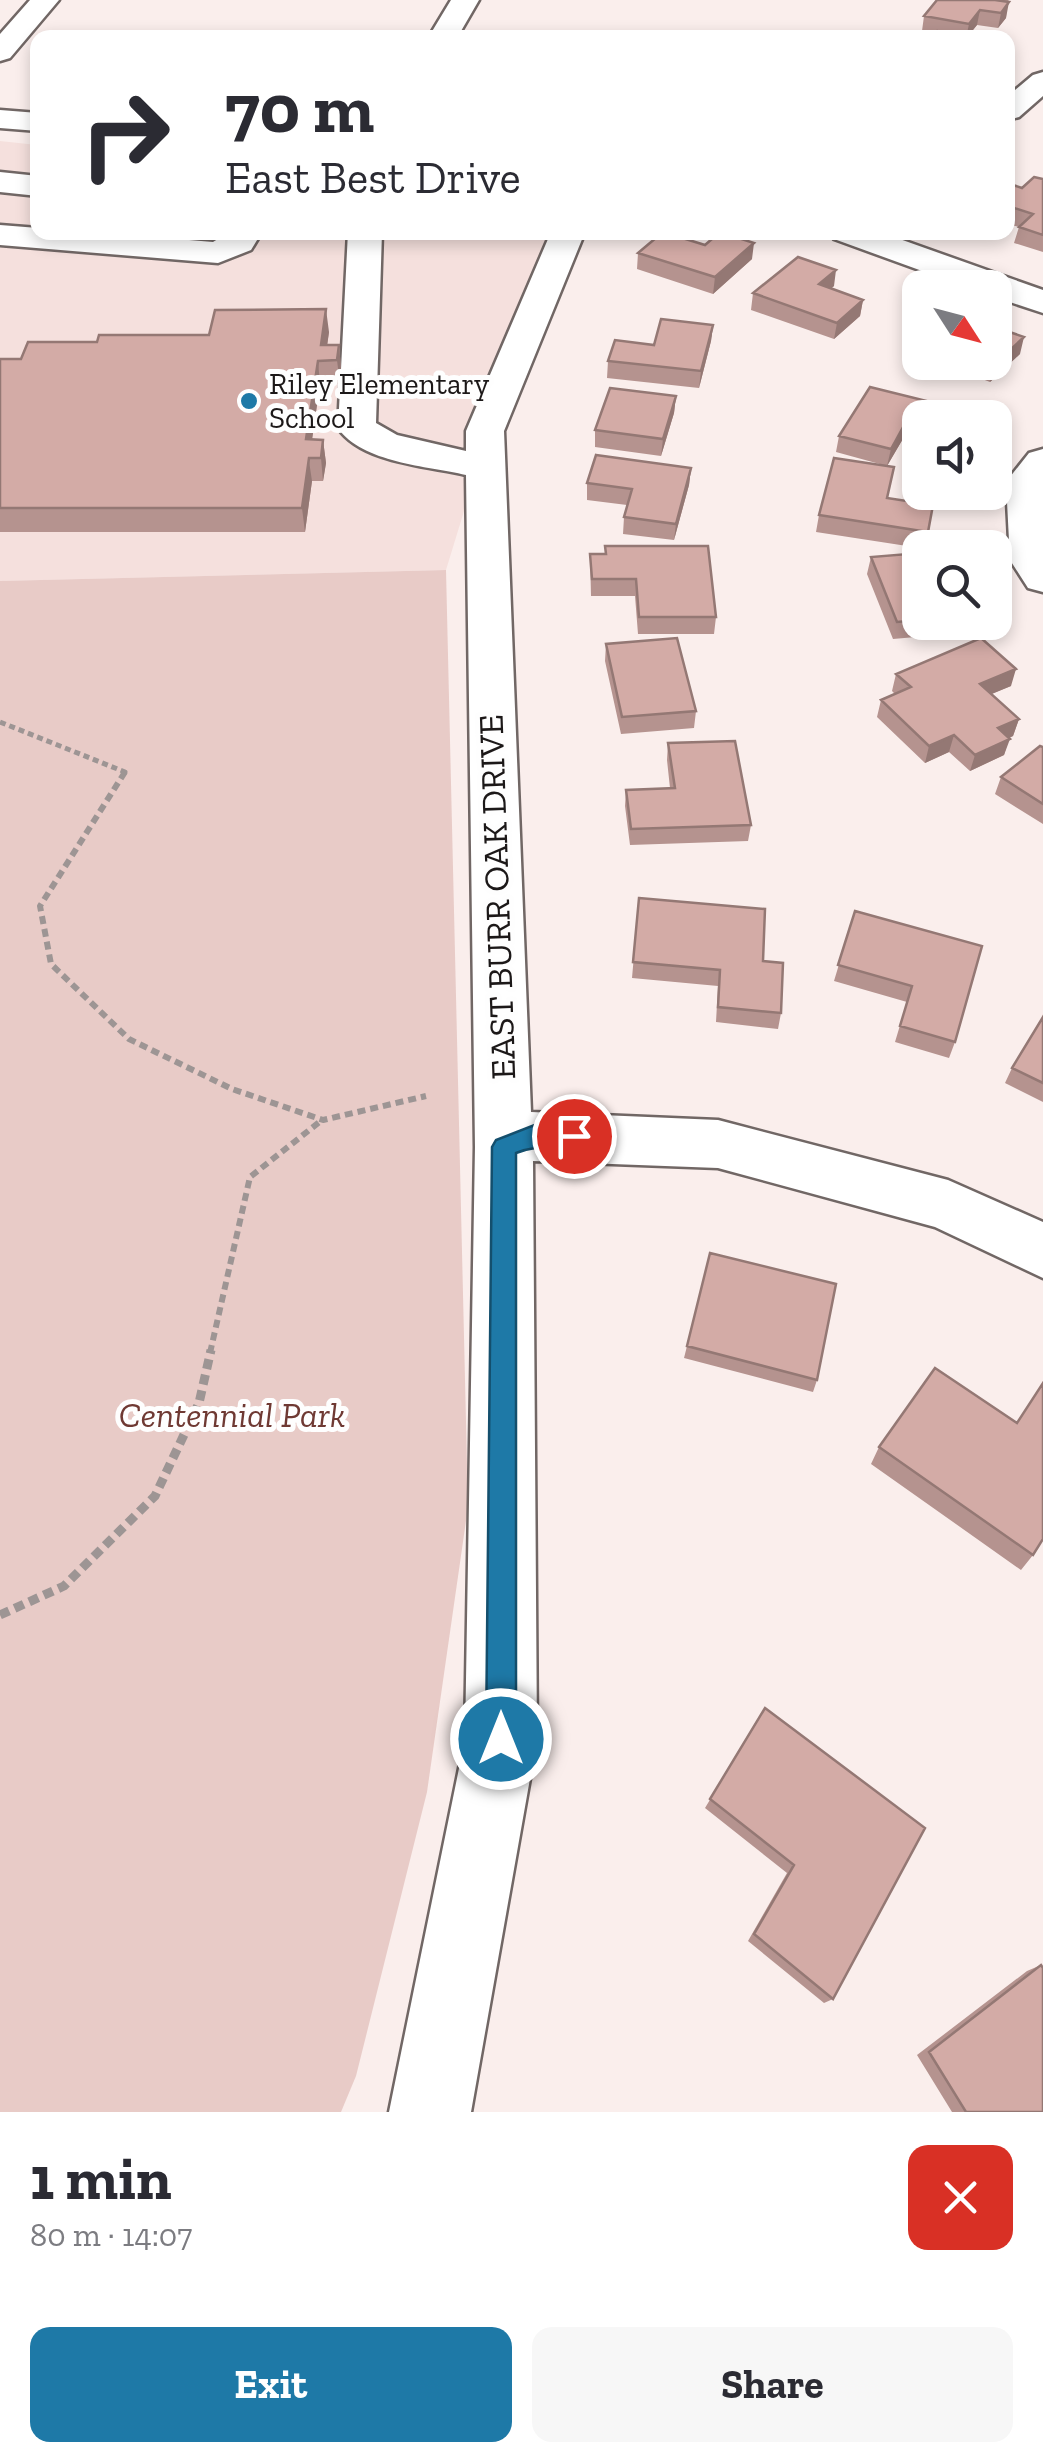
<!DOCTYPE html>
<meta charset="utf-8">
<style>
body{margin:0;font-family:"Zilla Slab",serif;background:#f7f7f7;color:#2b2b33;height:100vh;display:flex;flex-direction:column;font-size:38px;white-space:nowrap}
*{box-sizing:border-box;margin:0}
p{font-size:32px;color:#7c7c81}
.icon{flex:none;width:55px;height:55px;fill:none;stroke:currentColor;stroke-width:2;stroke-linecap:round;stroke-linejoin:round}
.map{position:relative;height:2112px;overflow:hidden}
.sheet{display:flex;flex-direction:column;background:#fff;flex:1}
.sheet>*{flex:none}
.hud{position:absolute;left:30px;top:30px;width:985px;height:210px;border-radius:20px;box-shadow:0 5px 15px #0003;background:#fff;color:#2b2b33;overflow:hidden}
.needle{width:65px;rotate:126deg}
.fabs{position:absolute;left:902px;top:270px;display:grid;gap:20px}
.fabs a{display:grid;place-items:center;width:110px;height:110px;border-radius:20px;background:#fff;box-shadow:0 5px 15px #0003;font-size:50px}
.pin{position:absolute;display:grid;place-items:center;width:85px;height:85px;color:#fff;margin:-42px;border:5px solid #fff;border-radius:50%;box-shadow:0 2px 10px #0007}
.me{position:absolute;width:110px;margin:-55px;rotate:0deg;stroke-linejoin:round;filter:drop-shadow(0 0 8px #0008)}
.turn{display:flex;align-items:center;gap:35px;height:210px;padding:0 30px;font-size:45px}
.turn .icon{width:130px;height:130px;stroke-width:2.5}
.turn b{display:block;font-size:70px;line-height:85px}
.round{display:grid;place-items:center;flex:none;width:105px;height:105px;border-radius:20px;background:#f7f7f7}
.summary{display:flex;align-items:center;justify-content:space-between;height:170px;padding:0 30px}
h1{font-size:60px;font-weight:700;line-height:75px}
.cta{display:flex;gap:20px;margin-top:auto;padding:20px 30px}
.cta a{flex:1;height:115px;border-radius:20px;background:#1e79a7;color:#fff;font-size:40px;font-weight:700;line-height:115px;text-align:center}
.cta a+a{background:#f7f7f7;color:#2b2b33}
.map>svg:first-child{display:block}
.built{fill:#f5e0dd}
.green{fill:#e8cbc7}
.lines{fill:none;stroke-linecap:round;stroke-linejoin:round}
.minor-casing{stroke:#716765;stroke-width:5}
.path-far2{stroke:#9d9594;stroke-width:5;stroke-dasharray:6 4;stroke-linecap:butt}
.path-far1{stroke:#9d9594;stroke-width:6;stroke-dasharray:8 5;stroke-linecap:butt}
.path{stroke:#9d9594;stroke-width:9;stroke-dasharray:10 6;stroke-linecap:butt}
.minor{fill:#fff;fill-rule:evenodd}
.wall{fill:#b5938f}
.shaded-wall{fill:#947874}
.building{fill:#d3aba6;stroke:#947874;stroke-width:2.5}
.route{fill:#1e79a7;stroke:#144f6d;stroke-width:2.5}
.poi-dot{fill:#1e79a7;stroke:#fefefe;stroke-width:4}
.labels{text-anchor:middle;stroke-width:10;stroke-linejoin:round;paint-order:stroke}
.far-poi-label{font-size:30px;fill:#1c1818;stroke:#fefefe;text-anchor:start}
.street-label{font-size:35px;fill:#1c1818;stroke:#fefefe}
.park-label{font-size:35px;font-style:italic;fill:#6f3933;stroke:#fefefe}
</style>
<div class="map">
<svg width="1043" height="2112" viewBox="0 0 1043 2112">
<rect width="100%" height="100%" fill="#faeeec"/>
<path class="built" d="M0,141l37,4 1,87 511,1 -103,337 -446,11z"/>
<path class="green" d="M446,570l22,937 -41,285 -71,284 -15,36h-341v-1531z"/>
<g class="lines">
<defs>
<path id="minor" d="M30,0h29l-49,58 -10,3v-27z
M451,0h28l-22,38h-29z
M1043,72v24l-24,21 -11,3v-24l25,-21z
M0,110l38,3v18l-38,-3z
M0,172l38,4v20l-38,-4z
M0,225l38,3v4h55l120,10 16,-10h33l-11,18 -33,13 -218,-18z
M348,232h34l-6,191 21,12 69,16v-20l85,-199h34l-81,199 27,681 187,8 230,60 95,42v56l-108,-51 -217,-59 -185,-7 4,578 -66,373h-82l76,-373 10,-592 -9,-672c-38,-9 -104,-12 -128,-47z
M830,232h50l163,58v23l-48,-16v-9h-26l-135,-49z
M1043,449v143l-15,-4 -18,-28 -4,-78 23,-29z"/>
</defs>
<use href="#minor" class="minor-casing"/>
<path class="path-far2" d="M0,722l125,50 -2,3"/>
<path class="path-far1" d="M125,772l-85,134 11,58 78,75 103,50 91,31 103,-24
M210,1353l40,-176 72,-57"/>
<path class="path" d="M0,1615l64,-29 91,-90 44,-93 12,-53"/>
<use href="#minor" class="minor"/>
</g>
<path class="wall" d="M937,0h72l-2,2 -1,16 -8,10 -21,-3 -10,13h-39l6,-5 -12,-2 2,-15z
M1043,179v73l-29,-9 5,-16 -11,-3v-37l14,1z
M705,245l47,14 -39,35 -76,-25 1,-16z
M834,286l-3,2 32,12 -3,16 -26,23 -83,-29 2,-17z
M713,325l-2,16 -12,47 -92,-10 1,-17z
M329,332l-2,13h12l2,23 -1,16h-20l-8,55 11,1 3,23 -3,18h-11l-7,51h-305v-173h21l76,-17 112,-7z
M1020,354l-30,28 -52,-20h57z
M676,396l-2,17 -13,43 -66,-9v-17z
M955,408l-2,10h-33v23l-16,-4 -17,29v32l41,34 -4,16h-4l-104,-16 3,-17 68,-49 -51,-14 3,-16z
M691,468l-2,17 -15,55 -51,-6 1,-17 3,-12 -40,-5v-17z
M920,553v69h44l-3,11 -68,6 -26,-65 4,-17z
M590,554l126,63 -2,17h-76l-3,-38h-44z
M606,644l90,67 -2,17 -73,6 -16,-73z
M896,674l115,12 -20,8 28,25 -6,17 -4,2 -5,17 -34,16 -21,-19 -24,11 -48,-46 4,-17 14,-6 -3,-3z
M668,743l83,82 -3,16 -118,4 -5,-39 1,-16 44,-2 -3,-28z
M1043,747v77l-48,-30 6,-17z
M639,898l124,63 18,52 -3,16 -62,-7 2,-36 -86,-8z
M855,911l100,131 -6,16 -54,-16 12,-40 -73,-21z
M1043,1017v85l-38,-19 7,-15z
M687,1346l130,34 -4,12 -129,-34z
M879,1447l154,108 -12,15 -150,-106z
M765,1708l68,291 -9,4 -76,-62 39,-68 -82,-65z
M1041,1965l2,147h-91l-35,-57 110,-84z"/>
<path class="shaded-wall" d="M1009,2l-3,16 -8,10 3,-15z
M980,10l-3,15 -11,13 3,-14z
M754,243l-2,16 -39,35 2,-17z
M836,270l-2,16 -17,15 2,-17z
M863,300l-3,16 -26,23 3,-16z
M326,309l3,23 -4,29 -4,-16z
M713,325l-2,16 -12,47 2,-17z
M1024,337l-4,17 -30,28 4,-17z
M339,345l2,23 -1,16 -3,-24z
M318,361l2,23 -11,77 3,20 -7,51 -3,-24 4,-69z
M676,396l-2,17 -13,43 2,-17z
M907,420l-3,17 -17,29 4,-17z
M323,440l3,23 -3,18 -2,-23z
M691,468l-2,17 -15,55 2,-16z
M1016,669l-5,17 -36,15 5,-17z
M1019,719l-6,17 -20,9 5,-17z
M954,735l-5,17 -24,11 4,-17z
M1010,739l-6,16 -34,16 5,-16z"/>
<path class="building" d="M937,0h58l14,2 -8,11 -21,-3 -11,14 -45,-8z
M937,31l26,7h-35z
M1034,177l9,2v56l-24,-8 14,-13 -25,-8v-19l2,-3 12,4z
M663,232l42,13 15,-13 34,11 -39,34 -77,-24z
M798,257l38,13 -17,14 44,16 -26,23 -84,-30z
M326,309l-5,36h18l-2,15 -19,1 -12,78 17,1 -2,18h-12l-7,50h-302v-149h21l7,-17h69l2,-7h110l6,-25z
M661,319l52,6 -12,46 -93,-10 7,-21 39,5z
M995,327l29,10 -30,28 -7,-3h8z
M870,387l85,21 -5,10h-30v6l-13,-4 -16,29 -52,-13z
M610,388l66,8 -13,43 -68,-9z
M596,455l95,13 -15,56 -52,-7 8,-28 -45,-6z
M834,458l60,9 -7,31 46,7 -5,27 -109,-17z
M605,546h103l8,71h-77l-3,-38h-44l-2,-25h16z
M920,553v67l-23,2 -26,-65z
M677,638l19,73 -74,6 -16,-73z
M981,638l35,31 -36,15 39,35 -21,9 12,11 -35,16 -21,-20 -25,11 -48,-46 30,-13 -15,-13z
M735,741l16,84 -120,4 -5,-39 49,-2 -7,-45z
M1040,746l3,1v57l-42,-27z
M639,898l126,11 -2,52 20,2 -2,50 -63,-6 2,-37 -87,-8z
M855,911l127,35 -27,96 -55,-16 12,-40 -74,-21z
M1043,1017v66l-31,-15z
M710,1253l126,31 -19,96 -130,-34z
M935,1368l82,55 26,-40v156l-10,16 -154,-108z
M765,1708l160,120 -92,171 -79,-65 40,-69 -84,-66z
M1041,1965l2,3v144h-77l-37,-60z"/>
<path class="route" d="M537,1124l45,5 3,7 -3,7c-22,8 -38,-1 -66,10v586l-4,11 -11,4 -10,-4 -5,-11 6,-592 4,-7z"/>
<circle class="poi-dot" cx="249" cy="401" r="10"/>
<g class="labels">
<g class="far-poi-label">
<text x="269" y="394">Riley Elementary<tspan x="269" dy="34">School</tspan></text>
</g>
<g class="street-label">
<text transform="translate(497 897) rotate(-92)" y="12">EAST BURR OAK DRIVE</text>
</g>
<g class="park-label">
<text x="232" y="1427">Centennial Park</text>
</g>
</g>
</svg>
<div class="fabs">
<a><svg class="needle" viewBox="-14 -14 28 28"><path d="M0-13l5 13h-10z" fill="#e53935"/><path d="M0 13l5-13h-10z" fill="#7c7c81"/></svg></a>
<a><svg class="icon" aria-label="sound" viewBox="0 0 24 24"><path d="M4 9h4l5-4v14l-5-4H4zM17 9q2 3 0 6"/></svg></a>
<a><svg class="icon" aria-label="search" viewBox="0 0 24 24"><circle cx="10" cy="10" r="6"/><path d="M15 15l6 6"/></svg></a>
</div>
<div class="pin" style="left:574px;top:1136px;background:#d93025"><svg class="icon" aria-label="arrive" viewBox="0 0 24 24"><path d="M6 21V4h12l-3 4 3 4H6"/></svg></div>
<svg class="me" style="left:501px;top:1739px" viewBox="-20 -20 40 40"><circle r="17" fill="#1e79a7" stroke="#fff" stroke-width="3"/><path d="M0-11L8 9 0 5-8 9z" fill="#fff"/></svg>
<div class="hud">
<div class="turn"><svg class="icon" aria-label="right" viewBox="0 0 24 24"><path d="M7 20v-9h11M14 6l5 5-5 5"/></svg><div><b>70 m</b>East Best Drive</div></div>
</div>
</div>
<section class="sheet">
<div class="summary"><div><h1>1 min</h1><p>80 m · 14:07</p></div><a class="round" style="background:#d93025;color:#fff"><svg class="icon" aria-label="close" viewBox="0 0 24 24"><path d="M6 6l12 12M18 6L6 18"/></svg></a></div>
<div class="cta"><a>Exit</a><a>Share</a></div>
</section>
